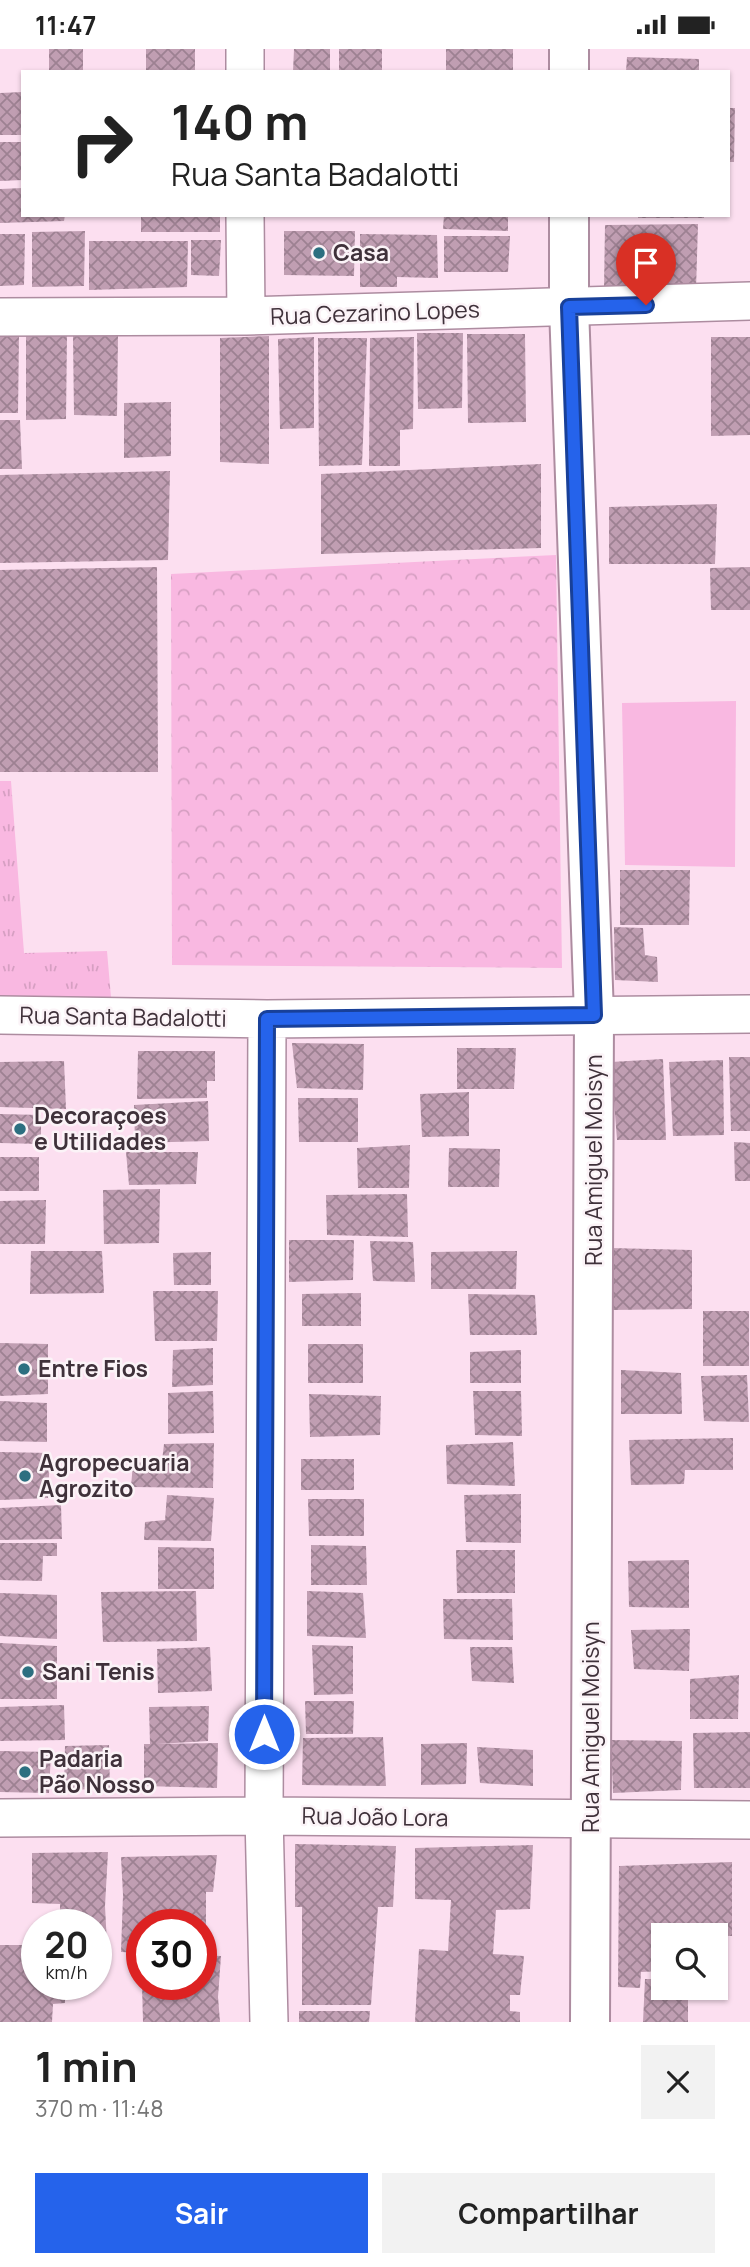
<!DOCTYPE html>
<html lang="pt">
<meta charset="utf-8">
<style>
body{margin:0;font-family:Manrope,sans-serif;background:#f2f2f2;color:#222;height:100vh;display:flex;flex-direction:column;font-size:26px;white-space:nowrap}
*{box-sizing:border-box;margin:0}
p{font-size:23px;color:#767676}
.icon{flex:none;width:38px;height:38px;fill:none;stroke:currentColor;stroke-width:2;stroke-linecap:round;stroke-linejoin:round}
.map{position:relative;height:1973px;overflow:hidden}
.drawer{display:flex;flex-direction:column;background:#fff;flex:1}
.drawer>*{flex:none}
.top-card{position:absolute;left:21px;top:21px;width:709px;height:147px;border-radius:0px;box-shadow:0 2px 5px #0004;background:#fff;color:#222;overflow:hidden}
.controls{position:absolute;left:651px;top:1874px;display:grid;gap:14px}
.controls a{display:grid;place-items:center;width:77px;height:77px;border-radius:0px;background:#fff;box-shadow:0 2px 5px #0004;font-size:35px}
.speed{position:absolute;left:21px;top:1860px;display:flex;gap:14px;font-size:35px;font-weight:700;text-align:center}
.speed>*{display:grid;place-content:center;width:91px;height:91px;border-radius:50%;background:#fff;box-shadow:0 2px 5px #0004;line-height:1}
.speed small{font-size:18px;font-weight:400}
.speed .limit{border:10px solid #d22;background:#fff;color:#111}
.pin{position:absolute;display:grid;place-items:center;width:60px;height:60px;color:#fff;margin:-72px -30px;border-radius:50% 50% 50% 0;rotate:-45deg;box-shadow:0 0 7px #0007}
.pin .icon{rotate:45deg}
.me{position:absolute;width:77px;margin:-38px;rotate:0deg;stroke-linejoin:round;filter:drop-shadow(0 0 5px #0008)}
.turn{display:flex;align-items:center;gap:24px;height:147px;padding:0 35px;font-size:32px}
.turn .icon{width:91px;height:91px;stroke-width:2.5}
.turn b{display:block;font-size:49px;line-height:60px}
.round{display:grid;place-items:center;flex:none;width:74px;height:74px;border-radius:0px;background:#f2f2f2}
.overview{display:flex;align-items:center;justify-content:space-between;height:119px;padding:0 35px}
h1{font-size:42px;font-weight:700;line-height:52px}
.action{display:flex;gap:14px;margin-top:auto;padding:14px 35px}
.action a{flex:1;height:80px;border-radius:0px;background:#2563eb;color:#fff;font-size:28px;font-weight:700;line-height:80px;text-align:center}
.action a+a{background:#f2f2f2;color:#222}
.status{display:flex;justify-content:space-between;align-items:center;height:49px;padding:0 35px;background:#fff;direction:ltr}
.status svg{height:19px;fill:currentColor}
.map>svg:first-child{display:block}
.grass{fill:url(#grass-tufts)}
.forest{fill:url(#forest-crowns)}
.pitch{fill:#f9b8e1}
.building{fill:url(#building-cross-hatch)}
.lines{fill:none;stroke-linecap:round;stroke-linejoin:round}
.minor-casing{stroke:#ad8ca0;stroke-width:40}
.tertiary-casing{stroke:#ad8ca0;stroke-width:42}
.minor{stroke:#fff;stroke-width:37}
.tertiary{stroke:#fff;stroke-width:38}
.route-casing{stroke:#184099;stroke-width:18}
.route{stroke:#2563eb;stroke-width:12}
.poi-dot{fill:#2c6f80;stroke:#fbf3f7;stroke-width:2.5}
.labels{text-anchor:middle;stroke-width:5;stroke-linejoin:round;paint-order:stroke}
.poi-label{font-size:23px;font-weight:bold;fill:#3f313a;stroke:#fbf3f7;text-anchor:start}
.street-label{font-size:23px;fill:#3f313a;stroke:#fbf3f7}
</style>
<div class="status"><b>11:47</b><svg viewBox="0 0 49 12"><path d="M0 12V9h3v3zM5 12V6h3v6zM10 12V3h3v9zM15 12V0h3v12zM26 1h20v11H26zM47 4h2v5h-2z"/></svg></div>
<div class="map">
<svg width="750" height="1973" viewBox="0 0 750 1973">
<defs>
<pattern id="grass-tufts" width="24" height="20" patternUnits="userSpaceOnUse" patternTransform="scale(1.75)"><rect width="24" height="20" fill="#f9b8e1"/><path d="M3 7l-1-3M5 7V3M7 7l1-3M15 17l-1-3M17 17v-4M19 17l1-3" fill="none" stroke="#d69fc2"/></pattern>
<pattern id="forest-crowns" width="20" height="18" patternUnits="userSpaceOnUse" patternTransform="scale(1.75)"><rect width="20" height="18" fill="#f9b8e1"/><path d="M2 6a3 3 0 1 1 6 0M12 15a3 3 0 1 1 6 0" fill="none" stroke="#d69fc2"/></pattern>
<pattern id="building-cross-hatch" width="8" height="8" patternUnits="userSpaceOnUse" patternTransform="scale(1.75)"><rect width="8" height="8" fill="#c09eb2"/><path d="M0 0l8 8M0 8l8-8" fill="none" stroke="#9d8192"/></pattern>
</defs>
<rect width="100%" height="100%" fill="#fcdff0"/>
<path class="grass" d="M0,732h11l13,172 83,-2 5,58 -112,-2z"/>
<path class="forest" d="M556,506l6,413 -390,-3 -1,-391z"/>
<path class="pitch" d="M736,652l-1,166 -110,-2 -3,-162z"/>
<path class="building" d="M49,0h34v23h-34z
M146,0h49v23h-49z
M294,0h36v23h-37z
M339,0h43v23h-43z
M446,0h67v23h-67z
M627,8l72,2v13h-73z
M23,43v43h-23v-42z
M728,59h7l-1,54h-6z
M0,93h23v38l-23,1z
M23,139v27h42l-1,6 -64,2v-34z
M141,166h79v17h-79z
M444,166h64v16l-65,-2z
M638,166h66v3h-66z
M698,175l-2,66h-92l1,-65z
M85,182l-1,55 -52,1v-55z
M284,182h71l-1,45 -70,-1z
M0,185h25l-1,51 -24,1z
M360,185l77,1 1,43 -41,-1v10h-37z
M444,187h66l-2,36h-64z
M191,191h30l-2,36 -28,-1z
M89,192h99l-1,46 -98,3z
M67,284l-1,86 -40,1v-85z
M417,284h46l-1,75 -44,1z
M0,285h19l-1,79h-18z
M467,285h58l1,88 -58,1z
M73,287h45l-1,80 -43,-1z
M269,287v128l-49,-2v-124z
M314,288v91l-34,1 -2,-90z
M414,288l-1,92 -13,1v36h-31l1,-128z
M711,288h39v98l-39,1z
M318,289h49l-5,127 -43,1z
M171,353v54l-47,2v-55z
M0,371h20l2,49h-22z
M541,415v84l-220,6v-80z
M170,422l-2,89 -168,3v-88z
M717,455l-2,60h-106v-57z
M157,518l1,205h-158v-202z
M750,518v43h-39l-1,-42z
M620,821h70l-1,55h-69z
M614,878l29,1 2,27 12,2 1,25 -43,-2z
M292,994l72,1 -1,46 -66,-2z
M457,999h59l-2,41h-57z
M138,1002h77v30h-8v17l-70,1z
M729,1008h21v74h-19z
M663,1010l3,81h-49l-6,-78z
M723,1011l1,75 -51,1 -4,-74z
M64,1012l2,48 -66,-2v-45z
M469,1043v44l-47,1 -2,-43z
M298,1049h60v44h-59z
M208,1052l1,40 -74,2 -1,-38z
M0,1065l41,1v29l-41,-1z
M734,1093l16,1v38h-15z
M410,1096l-1,43h-51l-1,-40z
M449,1099l51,1 -1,38h-51z
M126,1103h72l-2,32 -67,1z
M0,1108h39v34h-39z
M160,1140l-1,54 -55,1 -1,-54z
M407,1145l1,43 -81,-2 -1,-40z
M46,1151l-1,44h-45v-43z
M289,1191h65l-1,40 -64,2z
M370,1192l43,1 2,40 -42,-1z
M610,1199l82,2v59l-81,1z
M31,1202h71l2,42 -74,1z
M517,1202l-1,38h-85v-37z
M211,1203v33h-37l-1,-32z
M153,1242h65l-1,50h-62z
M361,1244v33h-59v-32z
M468,1245l67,1 2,40h-67z
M703,1262h46v55h-46z
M0,1294l48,1v50l-48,2z
M308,1295h55v39h-55z
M213,1299v37l-41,2 1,-37z
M521,1301v33h-51v-31z
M621,1321l60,3 1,41h-61z
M747,1326l2,47 -45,-1 -3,-45z
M213,1342l1,42 -46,1v-41z
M473,1342h48l1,45 -47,-1z
M309,1345l72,2 -1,39 -70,2z
M0,1352l47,2v39l-47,-1z
M733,1389v32h-48l-1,14 -53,1 -2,-45z
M513,1393l2,44 -68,-2 -1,-39z
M214,1394l-1,45 -82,-1 2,-24 29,-2 2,-17z
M0,1403l50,1 -2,45 -48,2z
M301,1410h53v31h-53z
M521,1445v49l-55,-1 -2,-47z
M167,1446l47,3 -3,43 -67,-1 1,-18 20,-2z
M308,1450h56v37h-55z
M61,1456l1,34 -62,1v-32z
M0,1494h57v13h-14l-1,25 -42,-1z
M311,1496l55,1 1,39h-56z
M158,1498l56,1v41h-56z
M456,1501h59v43h-58z
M689,1511v48l-60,-1 -1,-46z
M196,1542l1,50 -94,1 -2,-50z
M307,1542l56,2 3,45 -59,-2z
M0,1544l57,2v44l-57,-3z
M443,1550h69l1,41 -69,-1z
M690,1580l-1,42 -55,-2 -3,-39z
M0,1594l57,3v53h-57z
M312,1596l41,1v48l-39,1z
M210,1598l2,44 -54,2 -1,-44z
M470,1598h42l2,36 -42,-2z
M739,1626l-1,44h-48v-40z
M305,1652h49l-1,33h-47z
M64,1656l1,35 -65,1v-34z
M209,1657l-1,35 -51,3 61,-1 -1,45 -73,-2v-42h6l-1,-37z
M750,1683v56h-56l-1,-55z
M383,1688l3,49 -84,-1 1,-47z
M611,1691l71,1 -1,49 -68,3z
M467,1694l-1,41 -45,1v-41z
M109,1696l1,45 -46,-1 1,-43z
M477,1698l56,3v36l-53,-3z
M0,1702l51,1 -2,41 -49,-1z
M295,1795l101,2 -3,61h-15l-7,98h-69v-98h-7z
M533,1796l-3,64 -34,1 -3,44 31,2 -4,39h-10v16l10,1v10h-105l4,-73 29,2 3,-51 -36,-1v-51z
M108,1803l-3,54 2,39h-11v-20h-36v-21l-28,-1v-50z
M217,1806l-4,37h-7v61h-5v-28h-59v28l-21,-1 2,-57 -2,-38z
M732,1813v74l-69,-1v36l-22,1 -1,16 -22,-1 1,-121z
M0,1896h37v40h28v18l-12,1 -1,18h-52z
M201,1906l20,1 -3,41 2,25h-77l-1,-37h59z
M645,1930h18v9h25v34h-45z
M299,1962h71l-1,11h-70z"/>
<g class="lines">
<defs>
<path id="minor" d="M245,0v23
M245,166l1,101
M0,268l246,-1 504,-15
M0,966l267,4 483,-5
M267,970l-3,797 5,206
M0,1769l264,-2 486,4"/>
<path id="tertiary" d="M569,0v23
M569,166v92l25,708 -4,1007"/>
</defs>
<use href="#minor" class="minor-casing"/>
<use href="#tertiary" class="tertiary-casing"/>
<use href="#minor" class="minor"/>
<use href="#tertiary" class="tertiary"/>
</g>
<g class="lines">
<defs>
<path id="route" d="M264,1685l3,-715 327,-4 -25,-708 77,-2"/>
</defs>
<use href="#route" class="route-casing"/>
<use href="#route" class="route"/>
</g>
<g class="poi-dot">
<circle cx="319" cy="204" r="7"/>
<circle cx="20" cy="1080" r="7"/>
<circle cx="24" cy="1320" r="7"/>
<circle cx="25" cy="1427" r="7"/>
<circle cx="28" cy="1623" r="7"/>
<circle cx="25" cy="1723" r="7"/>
</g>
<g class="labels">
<g class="poi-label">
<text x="333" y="212">Casa</text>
<text x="34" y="1075">Decoraçoes<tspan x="34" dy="26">e Utilidades</tspan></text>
<text x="38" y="1328">Entre Fios</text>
<text x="39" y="1422">Agropecuaria<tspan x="39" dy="26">Agrozito</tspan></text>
<text x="42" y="1631">Sani Tenis</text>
<text x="39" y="1718">Padaria<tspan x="39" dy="26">Pão Nosso</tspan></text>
</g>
<g class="street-label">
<text transform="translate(375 264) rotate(-2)" y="8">Rua Cezarino Lopes</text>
<text transform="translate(123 968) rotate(1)" y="8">Rua Santa Badalotti</text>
<text transform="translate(594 1111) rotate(-90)" y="8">Rua Amiguel Moisyn</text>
<text transform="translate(591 1678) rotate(-90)" y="8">Rua Amiguel Moisyn</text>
<text transform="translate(375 1768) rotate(1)" y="8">Rua João Lora</text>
</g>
</g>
</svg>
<div class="controls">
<a><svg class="icon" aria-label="search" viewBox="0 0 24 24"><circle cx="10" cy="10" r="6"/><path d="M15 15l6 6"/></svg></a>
</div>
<div class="speed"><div>20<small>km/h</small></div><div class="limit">30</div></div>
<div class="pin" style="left:646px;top:256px;background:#d93025"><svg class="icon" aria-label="arrive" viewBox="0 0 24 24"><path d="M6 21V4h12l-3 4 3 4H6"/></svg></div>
<svg class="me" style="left:264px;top:1685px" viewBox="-20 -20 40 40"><circle r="17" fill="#2563eb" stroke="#fff" stroke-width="3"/><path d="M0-11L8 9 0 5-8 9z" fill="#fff"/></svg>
<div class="top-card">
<div class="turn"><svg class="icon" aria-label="right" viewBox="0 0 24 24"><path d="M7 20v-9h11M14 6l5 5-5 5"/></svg><div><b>140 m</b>Rua Santa Badalotti</div></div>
</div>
</div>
<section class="drawer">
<div class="overview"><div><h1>1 min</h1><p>370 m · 11:48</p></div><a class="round"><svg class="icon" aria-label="close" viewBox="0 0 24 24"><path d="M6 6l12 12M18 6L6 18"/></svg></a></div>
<div class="action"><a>Sair</a><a>Compartilhar</a></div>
</section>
